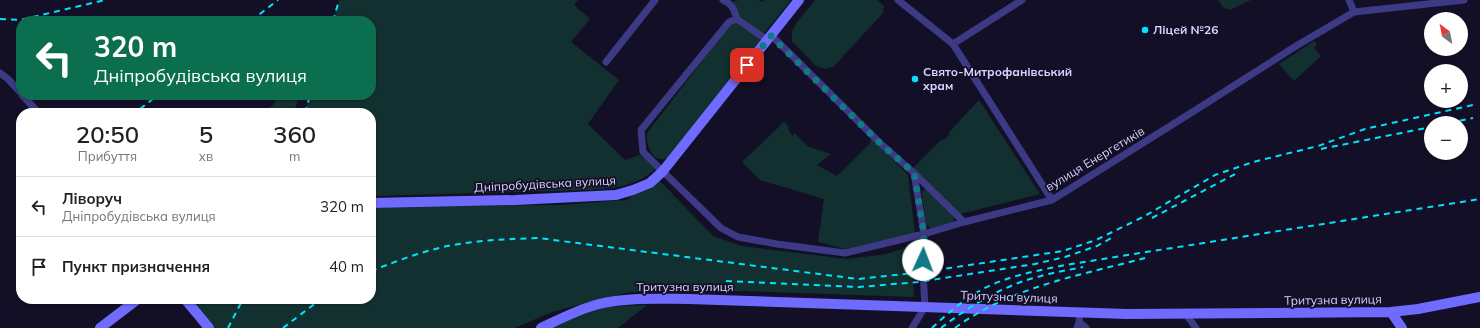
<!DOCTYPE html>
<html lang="uk">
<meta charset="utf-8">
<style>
body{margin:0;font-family:Mulish,sans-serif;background:#f2f2f2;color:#202124;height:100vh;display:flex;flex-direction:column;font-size:15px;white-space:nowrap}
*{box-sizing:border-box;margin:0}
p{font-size:13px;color:#757577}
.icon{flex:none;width:22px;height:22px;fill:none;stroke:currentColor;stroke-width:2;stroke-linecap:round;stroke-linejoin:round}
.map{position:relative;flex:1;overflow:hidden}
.side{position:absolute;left:16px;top:108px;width:360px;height:196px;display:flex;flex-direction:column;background:#fff;border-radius:16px;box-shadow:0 1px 3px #0004}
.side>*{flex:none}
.banner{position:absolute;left:16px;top:16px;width:360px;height:84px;border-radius:16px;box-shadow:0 1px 3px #0004;background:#0b6e4f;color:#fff;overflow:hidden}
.needle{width:26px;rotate:328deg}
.controls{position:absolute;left:1424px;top:12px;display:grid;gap:8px}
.controls a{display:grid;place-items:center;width:44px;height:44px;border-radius:50%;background:#fff;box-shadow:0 1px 3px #0004;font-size:20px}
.pin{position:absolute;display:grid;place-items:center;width:34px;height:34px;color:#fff;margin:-17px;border-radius:8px;box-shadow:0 2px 6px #0006}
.me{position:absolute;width:44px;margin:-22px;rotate:2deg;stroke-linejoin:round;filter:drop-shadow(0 0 3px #0008)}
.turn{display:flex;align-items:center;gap:14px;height:84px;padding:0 12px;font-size:18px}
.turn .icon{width:52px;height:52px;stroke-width:2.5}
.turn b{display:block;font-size:28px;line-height:34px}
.eta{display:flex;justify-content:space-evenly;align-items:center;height:68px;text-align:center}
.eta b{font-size:24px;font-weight:600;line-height:28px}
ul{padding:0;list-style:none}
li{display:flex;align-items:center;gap:12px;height:60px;padding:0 12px;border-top:1px solid #e0e0e0}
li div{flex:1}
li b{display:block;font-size:15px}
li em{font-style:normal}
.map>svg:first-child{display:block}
.green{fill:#12302f}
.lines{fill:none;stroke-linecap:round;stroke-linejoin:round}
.street{stroke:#3d3a85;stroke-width:7}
.secondary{stroke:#6f6bff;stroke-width:10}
.rail{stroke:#00e5ff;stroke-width:2;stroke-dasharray:6 5;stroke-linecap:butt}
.route{stroke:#127987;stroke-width:7;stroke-dasharray:0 12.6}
.poi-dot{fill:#00e5ff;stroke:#130f26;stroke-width:1.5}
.labels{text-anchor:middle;stroke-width:3.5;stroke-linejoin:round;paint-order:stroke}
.poi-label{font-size:12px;font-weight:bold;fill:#d9d4ff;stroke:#130f26;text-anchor:start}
.street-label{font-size:12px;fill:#d9d4ff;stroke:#130f26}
</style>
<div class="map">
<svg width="1480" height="328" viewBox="0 0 1480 328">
<rect width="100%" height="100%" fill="#130f26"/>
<path class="green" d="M339,0h239l-4,5 16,14 -19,23 48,38 -31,44 37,36 14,-5 7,4 10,10c-21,17 -39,19 -65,21l-220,6v-83h-66l5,-18h61v-74h-38z
M738,0h21l3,2 3,-2h26l-29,36 -25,-17 -7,-16z
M815,0h62l7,6 -1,7 -49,53 -8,3 -10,-3 -24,-25v-10l5,-9z
M1218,0h33l-21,10 -7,-3z
M738,22l22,15v5l-92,115c-14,9 -23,-12 -21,-24l82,-107z
M1314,41l3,3 -3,4 7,8 -27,25 -15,-17z
M279,95h21l-7,18h-30l11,-9z
M979,100l61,94 -80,20 -47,-46 29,-29 2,1 6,-6 -1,-2z
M784,122l5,5 -1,3 5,6 2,-3 12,13 24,8 -14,11 20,11 33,-33 1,-5 37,37 7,58 -70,16 -27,-7 6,-43 -64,-19 -18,-18z
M659,180l54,56 29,10 105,13 40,-5 23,-8 4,51 -174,-6 -111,1 -77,20 -37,16h-301l-22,-29h179v-93l191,-1 64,-5z
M924,190h3l25,24 2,3 -1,6 -22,6 -5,-5 -4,-28v-4z
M647,305l-29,23h-67l21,-11 31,-10z"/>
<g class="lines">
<path class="street" d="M723,0c9,4 11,9 14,19l30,21
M898,0l55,44 99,156
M1349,0l5,12
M737,19l-8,3 -88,108 2,22 78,76 17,9 39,7 68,9 79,-19 40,-12 88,-22 150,-94 94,-60 58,-34 110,-12
M771,35l109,108 34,30 10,61 -1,38 2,35 -13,21
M953,44l69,-44
M606,62l49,-62
M0,73l8,6 13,14
M22,95l17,18
M914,173l50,49
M1185,313l11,15
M1079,322l7,6
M1077,328l2,-6 1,-10"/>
<path class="secondary" d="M371,203l144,-3 101,-5 17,-5 17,-7 13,-12 136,-171
M185,299l24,29
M1391,312l11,16
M100,328l38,-29
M541,328c19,-9 38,-19 58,-24 26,-7 62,-5 90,-5l438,15 264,-2 27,-3 62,-12"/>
<path class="rail" d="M0,19l20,1 85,-20
M251,21l27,-21
M333,21l6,-21
M140,109l18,-14
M305,113l5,-18
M1449,123l24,-5
M1321,149l110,-22
M1152,218l85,-45
M371,271c26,-10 54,-21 82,-26 28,-5 56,-6 85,-7l320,41 65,-7 140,-21 33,-11 47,-23 72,-42 38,-13 65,-16 47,-17 108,-24
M726,281l133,6 59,-5 117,-18 30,-7 32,-11 16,-9
M228,328l15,-29
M283,328l38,-29
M932,328c15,-14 31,-28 49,-38 26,-14 55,-19 84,-25l415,-66
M941,328c30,-23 63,-43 100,-52 14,-4 28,-6 42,-9
M955,328c57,-42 127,-53 194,-71"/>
</g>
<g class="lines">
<path class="route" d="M747,65l24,-29 109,107 34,30 10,61 -1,26"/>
</g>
<g class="poi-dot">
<circle cx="1145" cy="30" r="4"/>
<circle cx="915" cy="79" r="4"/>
</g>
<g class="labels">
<g class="poi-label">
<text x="1153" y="34">Ліцей №26</text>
<text x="923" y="76">Свято-Митрофанівський<tspan x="923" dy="14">храм</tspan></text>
</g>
<g class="street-label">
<text transform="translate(1095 159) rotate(-31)" y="4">вулиця Енергетиків</text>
<text transform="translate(545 184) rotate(-3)" y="4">Дніпробудівська вулиця</text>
<text x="685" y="291">Тритузна вулиця</text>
<text transform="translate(1009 297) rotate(2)" y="4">Тритузна вулиця</text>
<text transform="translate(1333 300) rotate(-1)" y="4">Тритузна вулиця</text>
</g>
</g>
</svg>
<div class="controls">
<a><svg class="needle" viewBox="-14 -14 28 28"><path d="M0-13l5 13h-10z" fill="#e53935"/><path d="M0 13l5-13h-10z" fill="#757577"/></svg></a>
<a>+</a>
<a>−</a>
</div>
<div class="pin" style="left:747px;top:65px;background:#d93025"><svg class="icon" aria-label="arrive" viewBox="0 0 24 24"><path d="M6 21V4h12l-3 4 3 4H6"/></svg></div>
<svg class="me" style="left:923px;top:260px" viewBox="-20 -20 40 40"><circle r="19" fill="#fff"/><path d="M0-13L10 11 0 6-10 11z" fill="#127987"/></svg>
<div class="banner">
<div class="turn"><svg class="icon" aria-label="left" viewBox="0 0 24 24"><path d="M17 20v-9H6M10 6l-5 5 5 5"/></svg><div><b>320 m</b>Дніпробудівська вулиця</div></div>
</div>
<section class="side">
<div class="eta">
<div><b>20:50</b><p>Прибуття</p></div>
<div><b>5</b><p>хв</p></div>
<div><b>360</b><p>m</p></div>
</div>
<ul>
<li><svg class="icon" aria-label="left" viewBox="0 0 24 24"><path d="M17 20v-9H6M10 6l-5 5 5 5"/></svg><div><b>Ліворуч</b><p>Дніпробудівська вулиця</p></div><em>320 m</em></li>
<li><svg class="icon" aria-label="arrive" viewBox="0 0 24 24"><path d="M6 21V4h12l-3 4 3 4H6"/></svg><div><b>Пункт призначення</b></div><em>40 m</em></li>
</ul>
</section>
</div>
